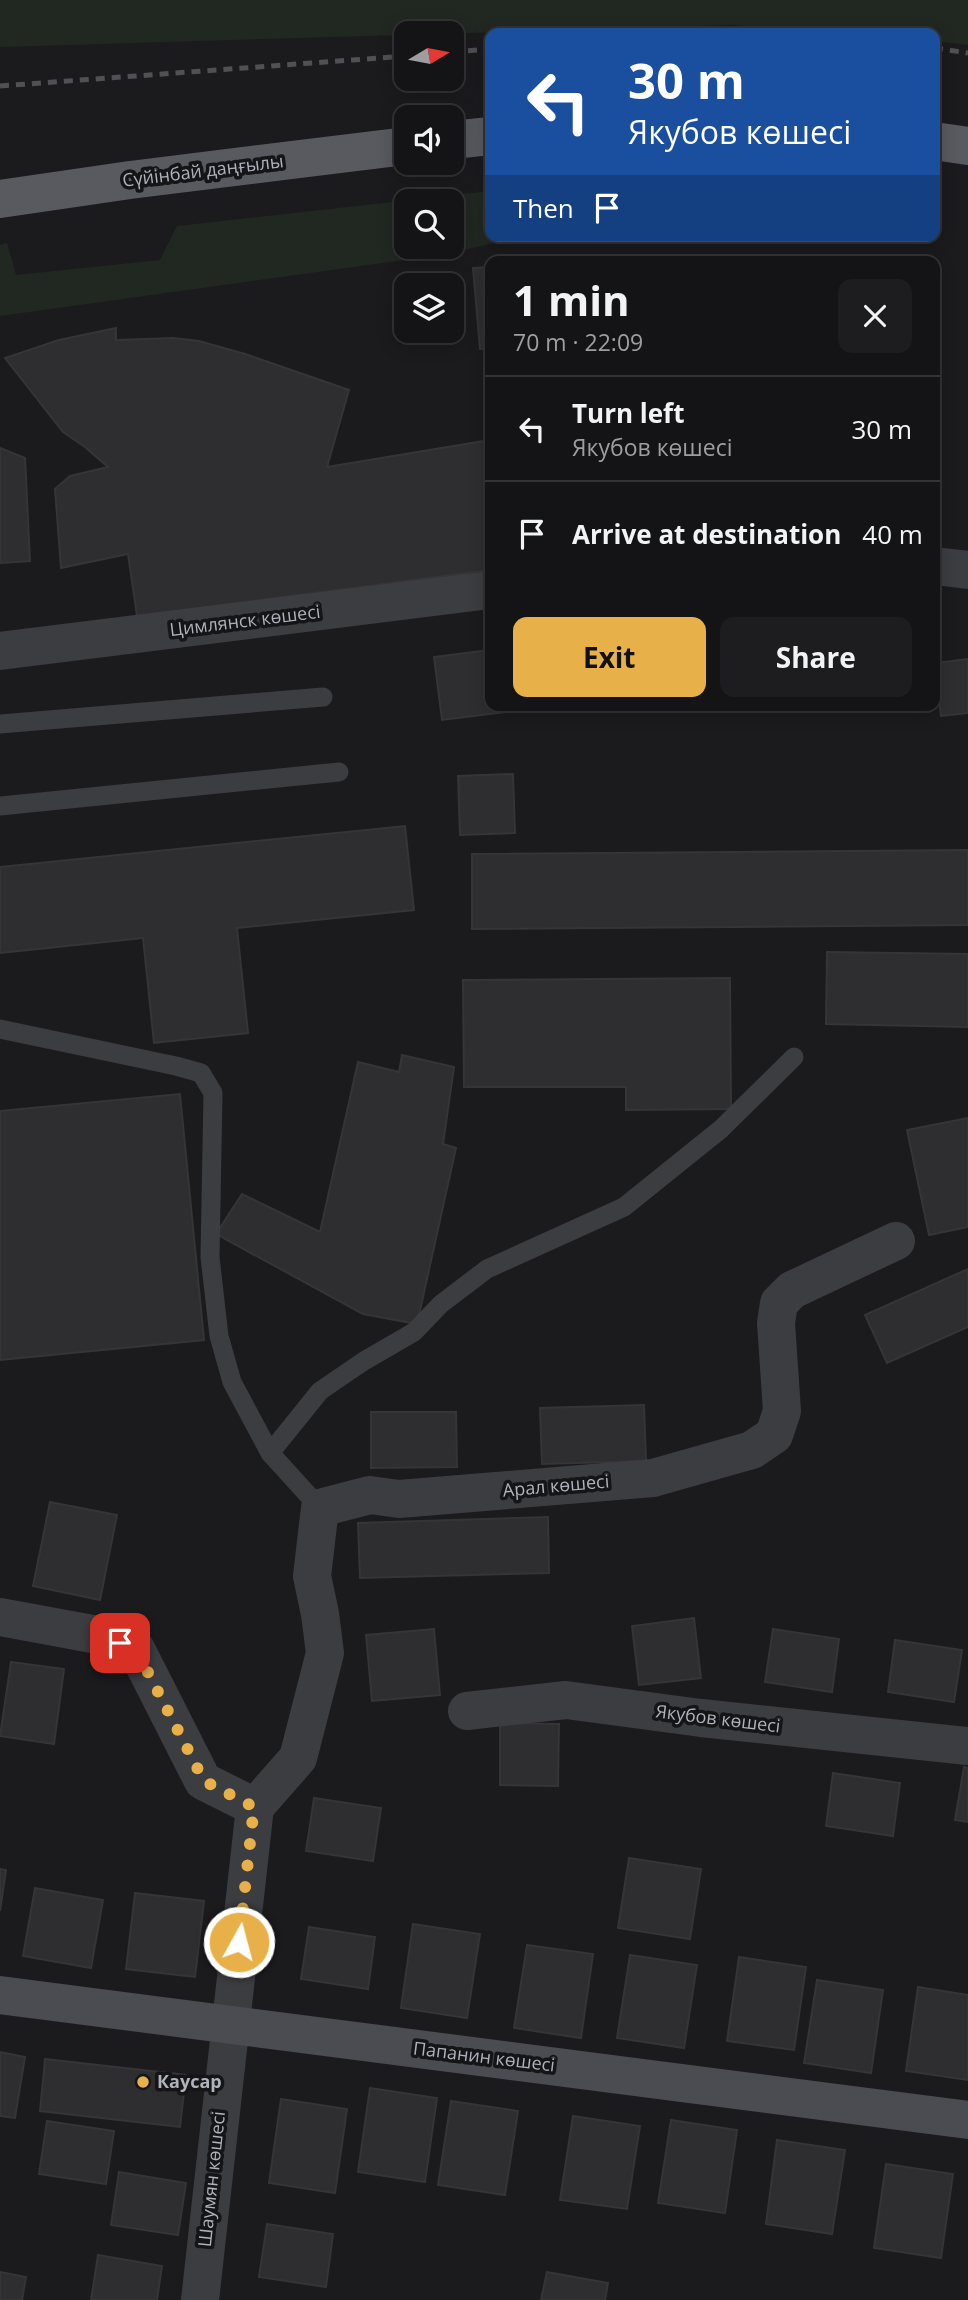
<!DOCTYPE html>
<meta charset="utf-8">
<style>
body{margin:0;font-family:"Open Sans",sans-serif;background:#1d1d1f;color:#f1f3f6;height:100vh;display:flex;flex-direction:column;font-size:26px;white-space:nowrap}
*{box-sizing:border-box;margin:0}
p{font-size:23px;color:#9d9ea1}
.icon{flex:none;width:38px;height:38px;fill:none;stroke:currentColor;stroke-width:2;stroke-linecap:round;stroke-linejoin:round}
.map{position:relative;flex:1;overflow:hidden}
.panel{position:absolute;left:485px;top:256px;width:455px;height:455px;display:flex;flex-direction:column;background:#141416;border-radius:14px;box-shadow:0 4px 18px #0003,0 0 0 2px #333335}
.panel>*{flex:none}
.guide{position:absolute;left:485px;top:28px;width:455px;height:214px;border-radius:14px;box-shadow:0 4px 18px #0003,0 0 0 2px #333335;background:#1a4fa0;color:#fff;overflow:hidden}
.needle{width:46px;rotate:80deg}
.fabs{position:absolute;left:394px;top:21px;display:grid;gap:14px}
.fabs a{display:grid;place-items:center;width:70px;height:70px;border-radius:14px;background:#141416;box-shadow:0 4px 18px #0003,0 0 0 2px #333335;font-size:35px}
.pin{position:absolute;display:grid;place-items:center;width:60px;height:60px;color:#fff;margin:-30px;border-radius:14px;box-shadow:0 4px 10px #0006}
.me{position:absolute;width:77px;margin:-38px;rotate:7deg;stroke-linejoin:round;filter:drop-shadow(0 0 5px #0008)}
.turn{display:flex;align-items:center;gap:24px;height:147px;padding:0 28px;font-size:32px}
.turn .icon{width:91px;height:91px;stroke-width:2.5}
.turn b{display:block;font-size:49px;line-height:60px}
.then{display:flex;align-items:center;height:66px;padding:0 28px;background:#0003;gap:14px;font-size:26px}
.round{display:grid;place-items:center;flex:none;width:74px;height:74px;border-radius:14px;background:#1d1d1f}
.overview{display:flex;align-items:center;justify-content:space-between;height:119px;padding:0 28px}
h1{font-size:42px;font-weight:700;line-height:52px}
.primary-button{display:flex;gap:14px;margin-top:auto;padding:14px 28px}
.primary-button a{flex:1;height:80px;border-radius:14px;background:#e7b048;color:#111;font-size:28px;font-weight:700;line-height:80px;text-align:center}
.primary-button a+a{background:#1d1d1f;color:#f1f3f6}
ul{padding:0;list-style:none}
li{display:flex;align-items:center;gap:21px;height:105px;padding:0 28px;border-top:2px solid #333335}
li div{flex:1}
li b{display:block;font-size:26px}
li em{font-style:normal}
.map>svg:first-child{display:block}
.green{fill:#212822;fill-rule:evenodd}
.building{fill:#2e2e31;stroke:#353538;stroke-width:2}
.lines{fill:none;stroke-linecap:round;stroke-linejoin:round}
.lane{stroke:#3c3d41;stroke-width:19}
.street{stroke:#3c3d41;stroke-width:38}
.secondary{stroke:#4a4c51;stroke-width:38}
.primary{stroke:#585a60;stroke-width:38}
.rail{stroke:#4f5156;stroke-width:5;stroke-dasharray:9 7;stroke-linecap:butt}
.route{stroke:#e7b048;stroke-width:12;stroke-dasharray:0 21.6}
.poi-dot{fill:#e7b048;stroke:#151518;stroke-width:2.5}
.labels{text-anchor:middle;stroke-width:7;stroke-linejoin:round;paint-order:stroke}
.street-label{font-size:18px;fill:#aeb2bb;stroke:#151518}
.poi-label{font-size:18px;font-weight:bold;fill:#aeb2bb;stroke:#151518;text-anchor:start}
</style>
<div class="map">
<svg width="968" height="2300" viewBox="0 0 968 2300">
<rect width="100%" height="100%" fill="#1b1b1d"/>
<path class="green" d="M0,0h968v45l-33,-4 -1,-8h-96l-107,-8 -731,22z
M490,191v45h15l-3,5 -55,13 -447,62v-71l7,-2 9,32 144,-15 17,-34zM406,201h46v46h-46z"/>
<path class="building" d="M490,267v81l-10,1 -7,-81z
M116,328v12l57,-2 26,3 46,13 104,36 -22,77 163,-27v130l-353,46 -9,-62 -67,14 -6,-79 15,-13 38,-9 -23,-20 -22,-15 -58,-74 54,-18z
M0,448l25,10 5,103 -30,2z
M490,650v55h40v4l-88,11 -8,-63z
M968,659v54l-27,3 -6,-53z
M513,774l2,59 -55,2 -2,-59z
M405,826l9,84 -177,18 11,105 -94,10 -11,-105 -143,15v-86z
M968,850v75l-496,4v-75z
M827,952l141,2v73l-142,-3z
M730,978l1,131 -105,1v-23h-162l-1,-107z
M402,1055l52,12 -11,77 13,4 -39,176 -54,-10 -147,-80 26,-40 78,38 38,-170 41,10z
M180,1094l24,246 -204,20v-249z
M968,1118v109l-39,8 -22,-105z
M968,1269v58l-81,36 -22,-48z
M644,1405l2,56 -104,3 -2,-56z
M371,1412h85l1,55 -86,1z
M50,1502l67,13 -17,85 -67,-14z
M548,1517l1,56 -189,5 -2,-55z
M694,1618l7,60 -62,7 -7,-59z
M434,1629l6,66 -68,6 -6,-66z
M773,1629l66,10 -7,53 -67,-10z
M895,1640l67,10 -8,52 -66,-10z
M11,1662l53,7 -10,75 -54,-8z
M500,1723l59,1 -1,62 -58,-1z
M964,1767l4,1v54l-13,-2z
M833,1773l67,10 -7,53 -67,-10z
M314,1798l67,10 -8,53 -67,-10z
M629,1858l72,11 -11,70 -72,-11z
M0,1869l6,1 -6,41z
M35,1888l68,12 -12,68 -68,-12z
M135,1893l69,8 -9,76 -69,-8z
M413,1924l67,10 -13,84 -66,-10z
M309,1927l66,10 -7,52 -67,-10z
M527,1945l66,9 -12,84 -67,-10z
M630,1955l67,10 -13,83 -67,-10z
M739,1957l67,10 -12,83 -67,-9z
M817,1980l66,10 -12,83 -67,-10z
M918,1987l50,8v85l-62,-9z
M0,2052l25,5 -10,61 -15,-2z
M45,2059l141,16 -6,52 -140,-16z
M370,2088l67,10 -12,84 -67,-10z
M281,2099l66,10 -12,84 -66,-10z
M451,2101l67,10 -13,84 -67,-10z
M573,2116l67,10 -13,83 -67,-9z
M671,2120l66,10 -12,83 -67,-10z
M47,2121l67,10 -8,53 -67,-10z
M777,2140l68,10 -13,84 -66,-10z
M886,2164l67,10 -12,84 -67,-10z
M119,2172l67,11 -8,52 -67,-10z
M267,2224l66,10 -7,53 -67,-10z
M98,2255l64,11 -5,34h-66z
M0,2272l26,5 -4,23h-22z
M547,2272l61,11 -3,17h-64z"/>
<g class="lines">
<path class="lane" d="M0,724l323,-27
M0,806l339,-34
M0,1029l176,37 25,7 12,20 -3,164 9,79 13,46 38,71 50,55
M270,1453l50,-62 44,-30 50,-29 27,-28 46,-35 137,-62 97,-78 73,-72"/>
<path class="street" d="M934,566l34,4
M0,651l490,-61
M0,1617l103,19 33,13 67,132 52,26
M467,1711l99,-11 135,18 267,28
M255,1807l43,-49 27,-105 -5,-39 -8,-38 8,-68 50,-13 29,4 254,-21 99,-28 22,-15 8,-24 -6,-88 3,-20 13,-13 104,-49
M200,2300l55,-493"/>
<path class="secondary" d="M0,1995l968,125"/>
<path class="primary" d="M452,140l38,-4
M934,141l34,5
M0,199l130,-19 276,-34"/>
<path class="rail" d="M704,33h21
M934,48l34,5
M452,52l38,-3
M0,86l406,-30"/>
</g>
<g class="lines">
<path class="route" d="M120,1643l16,6 68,132 50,26 -15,135"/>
</g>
<circle class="poi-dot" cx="143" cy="2082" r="7"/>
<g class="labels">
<g class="street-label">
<text transform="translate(203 171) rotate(-7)" y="6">Сүйінбай даңғылы</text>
<text transform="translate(245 621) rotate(-7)" y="6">Цимлянск көшесі</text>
<text transform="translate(556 1486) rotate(-5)" y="6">Арал көшесі</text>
<text transform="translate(718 1719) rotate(7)" y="6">Якубов көшесі</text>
<text transform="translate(484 2057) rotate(7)" y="6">Папанин көшесі</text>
<text transform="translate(212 2179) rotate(-84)" y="6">Шаумян көшесі</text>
</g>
<g class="poi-label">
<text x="157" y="2088">Каусар</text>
</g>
</g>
</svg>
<div class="fabs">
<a><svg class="needle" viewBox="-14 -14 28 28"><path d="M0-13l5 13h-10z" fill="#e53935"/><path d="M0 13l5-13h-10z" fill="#9d9ea1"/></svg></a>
<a><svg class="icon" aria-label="sound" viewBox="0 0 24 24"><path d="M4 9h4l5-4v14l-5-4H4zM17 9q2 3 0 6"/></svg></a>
<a><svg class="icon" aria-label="search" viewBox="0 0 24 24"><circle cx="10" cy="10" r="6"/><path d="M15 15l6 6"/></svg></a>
<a><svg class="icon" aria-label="layers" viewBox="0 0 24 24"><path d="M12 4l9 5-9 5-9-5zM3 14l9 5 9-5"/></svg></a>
</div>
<div class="pin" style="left:120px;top:1643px;background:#d93025"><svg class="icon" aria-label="arrive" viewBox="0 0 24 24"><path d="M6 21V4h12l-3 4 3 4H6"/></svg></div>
<svg class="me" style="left:239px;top:1942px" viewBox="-20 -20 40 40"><circle r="17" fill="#e7b048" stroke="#fff" stroke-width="3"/><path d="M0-11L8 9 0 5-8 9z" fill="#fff"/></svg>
<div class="guide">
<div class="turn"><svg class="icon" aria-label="left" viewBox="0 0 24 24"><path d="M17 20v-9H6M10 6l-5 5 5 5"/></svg><div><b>30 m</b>Якубов көшесі</div></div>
<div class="then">Then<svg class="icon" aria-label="arrive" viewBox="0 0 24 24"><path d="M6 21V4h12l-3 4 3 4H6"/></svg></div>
</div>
<section class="panel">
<div class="overview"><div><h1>1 min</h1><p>70 m · 22:09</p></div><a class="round"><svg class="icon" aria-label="close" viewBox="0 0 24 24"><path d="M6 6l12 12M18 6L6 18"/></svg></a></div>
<ul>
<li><svg class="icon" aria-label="left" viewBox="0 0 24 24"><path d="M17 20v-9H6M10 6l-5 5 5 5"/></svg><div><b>Turn left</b><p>Якубов көшесі</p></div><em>30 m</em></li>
<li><svg class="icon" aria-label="arrive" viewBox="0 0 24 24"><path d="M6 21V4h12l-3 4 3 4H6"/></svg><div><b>Arrive at destination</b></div><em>40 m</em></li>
</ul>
<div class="primary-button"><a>Exit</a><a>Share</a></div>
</section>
</div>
